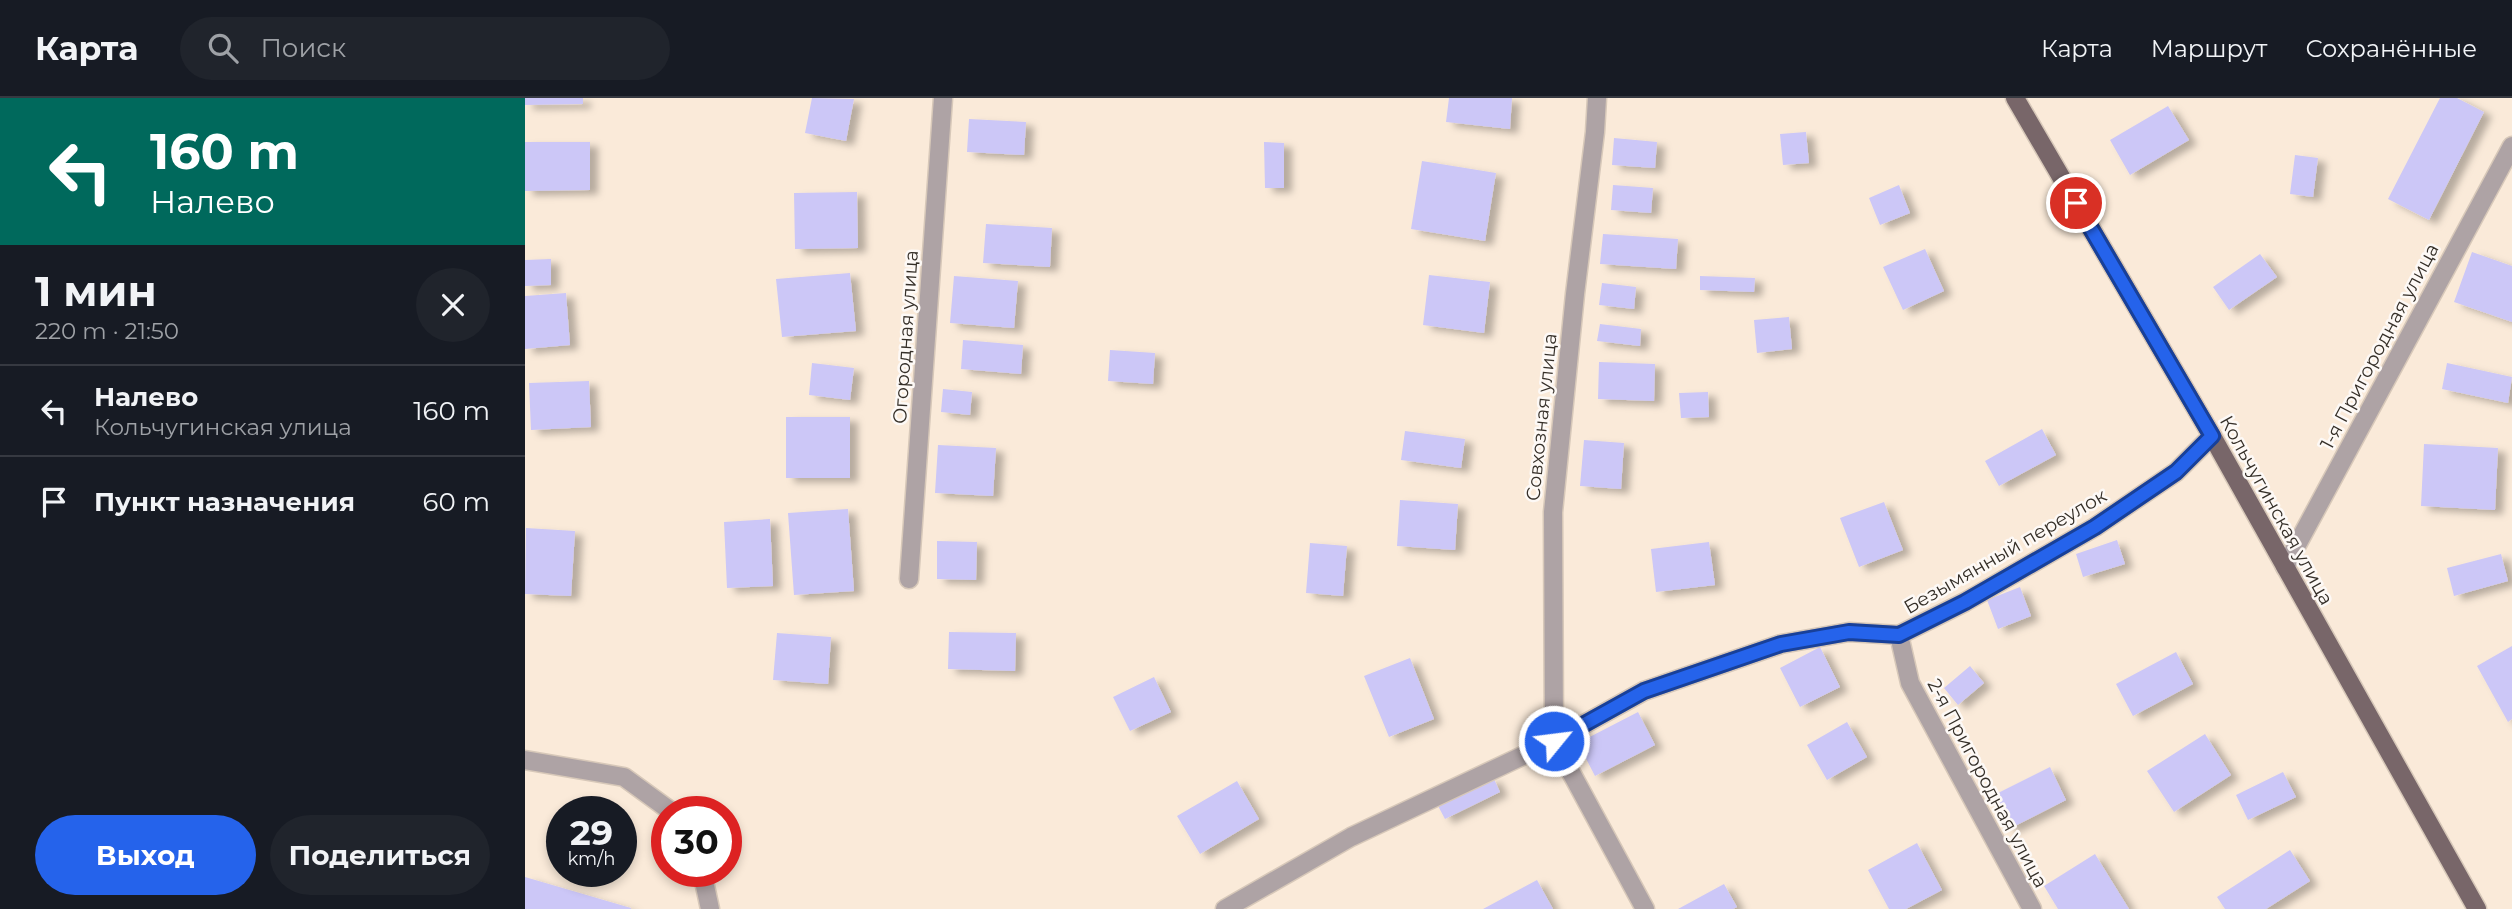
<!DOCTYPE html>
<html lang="ru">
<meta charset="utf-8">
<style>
body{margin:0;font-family:Montserrat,sans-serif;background:#20242c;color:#f1f3f6;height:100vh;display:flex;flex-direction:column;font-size:26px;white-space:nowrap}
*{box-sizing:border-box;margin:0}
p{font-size:23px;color:#9ea1a6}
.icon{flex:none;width:38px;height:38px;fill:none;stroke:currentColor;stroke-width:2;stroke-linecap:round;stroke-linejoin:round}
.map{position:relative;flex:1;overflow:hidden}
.details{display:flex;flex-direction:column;background:#171b24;width:525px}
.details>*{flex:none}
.guide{background:#00695c;color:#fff;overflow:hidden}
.speed{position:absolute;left:21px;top:698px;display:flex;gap:14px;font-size:35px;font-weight:700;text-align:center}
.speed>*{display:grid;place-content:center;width:91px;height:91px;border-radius:50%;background:#171b24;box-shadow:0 4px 10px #0003;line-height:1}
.speed small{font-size:18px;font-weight:400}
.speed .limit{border:10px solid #d22;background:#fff;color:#111}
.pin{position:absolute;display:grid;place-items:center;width:60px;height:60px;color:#fff;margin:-30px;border:4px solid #fff;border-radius:50%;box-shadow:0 2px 7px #0007}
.me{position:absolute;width:77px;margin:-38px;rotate:61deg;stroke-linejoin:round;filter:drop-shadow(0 0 5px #0008)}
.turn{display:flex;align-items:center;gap:24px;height:147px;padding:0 35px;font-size:32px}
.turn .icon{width:91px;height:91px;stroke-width:2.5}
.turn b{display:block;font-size:49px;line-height:60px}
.round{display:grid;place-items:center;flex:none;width:74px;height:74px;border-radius:37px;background:#20242c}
.summary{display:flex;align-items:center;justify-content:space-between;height:119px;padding:0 35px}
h1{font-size:42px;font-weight:700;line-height:52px}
.cta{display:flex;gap:14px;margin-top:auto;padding:14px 35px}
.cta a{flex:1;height:80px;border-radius:42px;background:#2563eb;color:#fff;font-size:28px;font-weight:700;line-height:80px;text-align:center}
.cta a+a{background:#20242c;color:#f1f3f6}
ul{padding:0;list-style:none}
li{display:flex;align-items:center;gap:21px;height:91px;padding:0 35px;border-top:2px solid #363941}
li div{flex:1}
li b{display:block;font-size:26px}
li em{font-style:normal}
header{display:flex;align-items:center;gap:42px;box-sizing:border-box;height:98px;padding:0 35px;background:#171b24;border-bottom:2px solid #363941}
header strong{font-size:33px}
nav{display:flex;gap:38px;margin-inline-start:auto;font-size:24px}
.search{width:490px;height:63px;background:#20242c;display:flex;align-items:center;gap:18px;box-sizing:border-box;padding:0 24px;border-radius:38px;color:#9ea1a6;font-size:26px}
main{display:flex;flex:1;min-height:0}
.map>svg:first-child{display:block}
.building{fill:#ccc7f7;filter:url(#shadow)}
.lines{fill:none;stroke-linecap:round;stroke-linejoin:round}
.street-casing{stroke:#d7c8b9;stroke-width:21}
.primary-casing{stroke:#d7c8b9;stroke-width:21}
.street{stroke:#aea3a5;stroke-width:18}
.primary{stroke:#786669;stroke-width:18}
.route-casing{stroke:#184099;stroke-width:18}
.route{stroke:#2563eb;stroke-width:12}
.labels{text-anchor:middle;stroke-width:5;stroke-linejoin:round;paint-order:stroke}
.street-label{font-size:19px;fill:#352f28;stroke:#fdf9f6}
</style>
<header>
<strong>Карта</strong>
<div class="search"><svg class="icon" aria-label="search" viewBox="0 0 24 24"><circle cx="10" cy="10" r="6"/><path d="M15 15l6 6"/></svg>Поиск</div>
<nav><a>Карта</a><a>Маршрут</a><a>Сохранённые</a></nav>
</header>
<main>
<section class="details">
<div class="guide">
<div class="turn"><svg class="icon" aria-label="left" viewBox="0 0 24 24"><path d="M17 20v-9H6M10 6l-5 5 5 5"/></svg><div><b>160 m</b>Налево</div></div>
</div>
<div class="summary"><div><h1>1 мин</h1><p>220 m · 21:50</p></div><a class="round"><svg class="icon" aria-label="close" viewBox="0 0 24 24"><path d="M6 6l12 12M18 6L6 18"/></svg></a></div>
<ul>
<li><svg class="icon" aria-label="left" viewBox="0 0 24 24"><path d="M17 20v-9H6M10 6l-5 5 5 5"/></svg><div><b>Налево</b><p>Кольчугинская улица</p></div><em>160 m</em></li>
<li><svg class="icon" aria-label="arrive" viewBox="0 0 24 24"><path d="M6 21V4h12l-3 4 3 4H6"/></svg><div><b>Пункт назначения</b></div><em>60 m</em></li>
</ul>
<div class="cta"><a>Выход</a><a>Поделиться</a></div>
</section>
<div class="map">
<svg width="1987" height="811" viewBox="0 0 1987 811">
<defs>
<filter id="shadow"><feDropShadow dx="8" dy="4.5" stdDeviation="3.5" flood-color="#0004"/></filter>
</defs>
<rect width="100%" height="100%" fill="#faead9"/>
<path class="building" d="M0,0h58v6l-58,1z
M287,0l42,1 -8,42 -41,-8z
M924,0h63l-2,31 -64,-7z
M1915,0h17l27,14 -55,108 -41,-21z
M1643,8l21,34 -59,35 -20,-35z
M444,21l57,3 -2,33 -57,-3z
M1281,34l3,31 -26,2 -3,-31z
M1089,40l43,4 -2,26 -43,-3z
M0,44h65v48l-65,1z
M739,44l20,1v45h-19z
M1770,57l23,3 -5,39 -23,-3z
M897,63l74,12 -11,68 -74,-12z
M1088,87l40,3 -2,25 -40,-3z
M1374,87l11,28 -30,12 -11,-27z
M332,94l1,56 -63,1 -1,-56z
M461,126l66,4 -2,39 -67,-4z
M1078,136l75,5 -2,30 -76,-5z
M1400,151l19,42 -41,19 -20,-43z
M1947,154l40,14v56l-58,-20z
M1735,156l17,23 -48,33 -16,-23z
M26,161v26l-26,1v-26z
M325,175l6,58 -74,6 -6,-58z
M904,177l61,7 -6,51 -61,-8z
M429,178l64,5 -4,47 -64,-5z
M1175,178l55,2 -1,14 -54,-2z
M1077,185l34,4 -2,22 -35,-4z
M41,195l4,52 -45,4v-53z
M1264,219l3,32 -35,4 -3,-33z
M1075,226l41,5 -1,17 -43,-5z
M438,242l60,5 -2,29 -60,-5z
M585,252l45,3 -2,31 -45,-3z
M1074,264l56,2 -1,37 -56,-2z
M287,265l42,5 -4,32 -41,-5z
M1922,265l65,14 -4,26 -66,-14z
M64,283l2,46 -60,3 -2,-47z
M418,291l29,3 -2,23 -29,-3z
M1183,294l1,25 -28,1 -2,-25z
M261,319h64v61h-64z
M1517,331l14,26 -57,31 -14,-25z
M880,333l60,8 -4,29 -60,-8z
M1059,342l40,3 -3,46 -41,-3z
M1899,346l74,4 -3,62 -74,-4z
M413,347l58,3 -3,48 -58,-3z
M875,402l58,4 -3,46 -58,-4z
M1359,404l19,48 -44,17 -19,-49z
M323,411l6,82 -60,4 -6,-82z
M245,421l3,67 -46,2 -3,-66z
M1,430l49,3 -4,65 -46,-2z
M1592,442l8,24 -42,13 -7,-23z
M412,443l40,1 -1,38 -39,-1z
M1184,444l6,43 -59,7 -5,-43z
M785,445l37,3 -4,50 -37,-3z
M1976,456l7,27 -54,15 -7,-28z
M1495,489l11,29 -33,13 -11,-29z
M424,534l67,1 -1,38 -67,-2z
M252,535l54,4 -3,47 -55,-4z
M1987,548v73l-4,3 -31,-56z
M1295,549l20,40 -40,20 -20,-39z
M1651,554l17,32 -60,32 -17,-32z
M885,560l24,61 -45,18 -25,-61z
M1445,568l14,17 -26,22 -14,-17z
M629,579l17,35 -41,19 -17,-34z
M1113,614l17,33 -60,31 -17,-33z
M1322,624l20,35 -40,23 -20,-35z
M1680,636l26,41 -57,37 -27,-41z
M1525,669l16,33 -57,29 -17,-33z
M1758,674l13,25 -48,23 -12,-25z
M968,679l7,15 -55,27 -8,-15z
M712,683l22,38 -59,35 -23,-38z
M1392,745l25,47 -36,19h-17l-21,-39z
M1765,752l20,31 -44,28h-41l-8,-12z
M1570,756l34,55h-71l-14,-23z
M0,779l106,31v1h-106z
M1012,782l16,29h-70z
M1199,786l13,23 -4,2h-55z"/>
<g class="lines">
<defs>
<path id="street" d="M1072,0l-2,34 -20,162 -22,218 1,229 91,168
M1760,469l227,-421
M384,481l34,-481
M1374,537l11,48 122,226
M0,662l99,17 48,35
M177,774l8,37
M700,811l126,-72 203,-96 90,-50 137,-47 68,-12 50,3 66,-33 130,-75 81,-55 36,-36"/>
<path id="primary" d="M1490,0l197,338 265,473"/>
</defs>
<use href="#street" class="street-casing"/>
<use href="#primary" class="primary-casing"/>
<use href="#street" class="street"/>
<use href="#primary" class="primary"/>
</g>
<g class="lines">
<defs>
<path id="route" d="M1029,643l90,-50 137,-47 68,-12 50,3 66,-33 130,-75 81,-55 36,-36 -136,-233"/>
</defs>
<use href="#route" class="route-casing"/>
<use href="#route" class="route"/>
</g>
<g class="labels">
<g class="street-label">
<text transform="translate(380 239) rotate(-86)" y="7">Огородная улица</text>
<text transform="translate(1854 248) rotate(-62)" y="7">1-я Пригородная улица</text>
<text transform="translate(1016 319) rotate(-84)" y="7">Совхозная улица</text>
<text transform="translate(1752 412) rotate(61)" y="7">Кольчугинская улица</text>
<text transform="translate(1480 453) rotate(-30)" y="7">Безымянный переулок</text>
<text transform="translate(1463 685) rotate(62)" y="7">2-я Пригородная улица</text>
</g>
</g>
</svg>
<div class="speed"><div>29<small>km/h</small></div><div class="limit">30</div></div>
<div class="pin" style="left:1551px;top:105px;background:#d93025"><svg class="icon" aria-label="arrive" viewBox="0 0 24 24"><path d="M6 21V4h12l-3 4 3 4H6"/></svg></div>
<svg class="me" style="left:1029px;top:643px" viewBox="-20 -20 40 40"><circle r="17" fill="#2563eb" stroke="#fff" stroke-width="3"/><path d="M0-11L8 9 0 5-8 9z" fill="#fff"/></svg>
</div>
</main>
